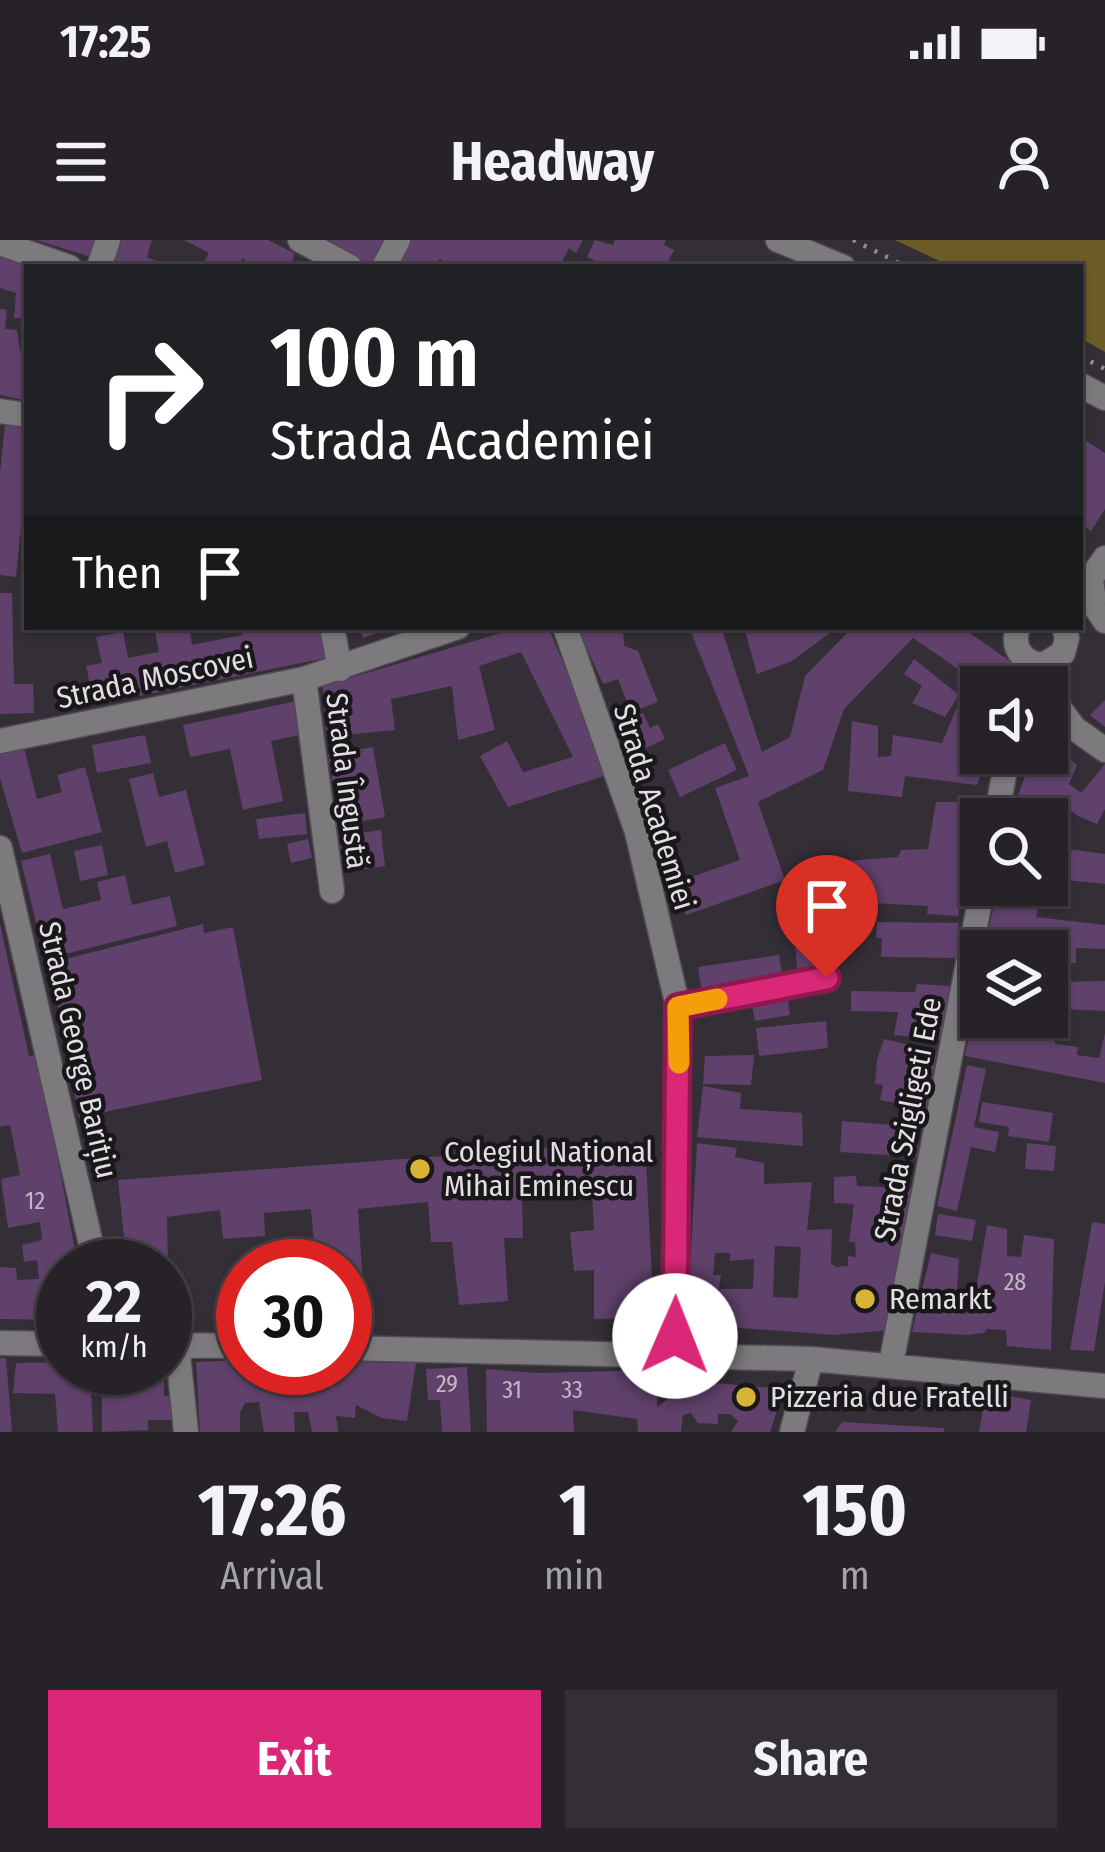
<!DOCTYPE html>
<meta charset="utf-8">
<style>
body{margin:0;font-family:"Fira Sans Condensed",sans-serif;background:#332f34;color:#f1f3f6;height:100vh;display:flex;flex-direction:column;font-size:45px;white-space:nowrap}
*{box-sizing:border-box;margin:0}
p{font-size:39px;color:#a4a4a8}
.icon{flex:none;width:66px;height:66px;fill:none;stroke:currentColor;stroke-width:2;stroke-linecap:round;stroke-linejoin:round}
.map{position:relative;height:1192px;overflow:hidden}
.details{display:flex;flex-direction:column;background:#272228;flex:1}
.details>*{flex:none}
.top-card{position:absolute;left:24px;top:24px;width:1059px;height:366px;border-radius:0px;box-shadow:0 3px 9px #0004,0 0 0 3px #433f45;background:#202124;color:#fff;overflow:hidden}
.buttons{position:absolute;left:960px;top:426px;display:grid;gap:24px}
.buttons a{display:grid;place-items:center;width:108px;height:108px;border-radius:0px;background:#272228;box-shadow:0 3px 9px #0004,0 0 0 3px #433f45;font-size:60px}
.speed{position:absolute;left:36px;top:999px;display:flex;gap:24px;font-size:60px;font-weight:700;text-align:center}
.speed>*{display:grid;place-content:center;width:156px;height:156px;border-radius:50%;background:#272228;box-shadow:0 3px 9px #0004,0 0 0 3px #433f45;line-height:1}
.speed small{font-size:30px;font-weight:400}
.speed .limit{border:18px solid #d22;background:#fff;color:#111}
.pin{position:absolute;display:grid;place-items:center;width:102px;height:102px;color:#fff;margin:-123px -51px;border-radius:50% 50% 50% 0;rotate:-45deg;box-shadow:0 0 12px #0007}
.pin .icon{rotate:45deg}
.me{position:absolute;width:132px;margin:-66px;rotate:1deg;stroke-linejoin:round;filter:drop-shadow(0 0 9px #0008)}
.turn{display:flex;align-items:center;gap:42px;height:252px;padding:0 48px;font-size:54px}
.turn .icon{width:156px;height:156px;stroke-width:2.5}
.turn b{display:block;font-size:84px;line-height:102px}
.then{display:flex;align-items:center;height:114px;padding:0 48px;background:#0003;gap:24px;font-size:45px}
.eta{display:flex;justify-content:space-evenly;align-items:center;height:204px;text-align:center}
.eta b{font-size:72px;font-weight:700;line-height:84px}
.action{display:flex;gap:24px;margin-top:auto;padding:24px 48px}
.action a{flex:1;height:138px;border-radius:0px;background:#db2777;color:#fff;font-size:48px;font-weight:700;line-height:138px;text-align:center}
.action a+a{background:#332f34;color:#f1f3f6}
.status{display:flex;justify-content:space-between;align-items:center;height:84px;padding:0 60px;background:#272228;direction:ltr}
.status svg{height:33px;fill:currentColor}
header{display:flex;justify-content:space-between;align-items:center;height:156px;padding:0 48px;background:#272228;font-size:54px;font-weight:700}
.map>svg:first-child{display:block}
.water{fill:#6c5c25}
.building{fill:#60416b;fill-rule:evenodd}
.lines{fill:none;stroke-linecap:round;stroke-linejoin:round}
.minor-casing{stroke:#504a52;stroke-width:27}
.path{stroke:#938e95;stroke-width:4.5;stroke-dasharray:3 9;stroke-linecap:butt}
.minor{stroke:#7d7a7e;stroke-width:24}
.route-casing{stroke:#8e194d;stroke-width:30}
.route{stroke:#db2777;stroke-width:21}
.slow{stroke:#f59e0b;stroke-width:21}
.poi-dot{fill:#d7b434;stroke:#1a171b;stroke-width:4.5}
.labels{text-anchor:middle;stroke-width:9;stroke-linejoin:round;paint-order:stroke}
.number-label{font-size:24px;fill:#c2b7c5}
.street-label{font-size:30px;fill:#e2dee3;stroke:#1a171b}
.poi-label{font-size:30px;fill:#e2dee3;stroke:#1a171b;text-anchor:start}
</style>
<div class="status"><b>17:25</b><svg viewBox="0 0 49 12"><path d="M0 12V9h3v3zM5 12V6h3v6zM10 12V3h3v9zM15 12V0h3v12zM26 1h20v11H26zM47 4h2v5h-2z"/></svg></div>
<header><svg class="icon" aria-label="menu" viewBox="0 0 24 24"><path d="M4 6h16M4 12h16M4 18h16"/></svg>Headway<svg class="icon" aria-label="person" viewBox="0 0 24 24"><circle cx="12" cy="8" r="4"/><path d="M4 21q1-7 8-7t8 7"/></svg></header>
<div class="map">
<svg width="1105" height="1192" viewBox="0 0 1105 1192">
<rect width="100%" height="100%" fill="#342e36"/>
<path class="water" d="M895,0h210v112l-25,-14v-71h-128z"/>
<path class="building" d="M36,0h66l-5,19z
M117,0h35l-5,17 23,10h-64z
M184,0h84l26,13 -2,14h-37l-13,-9 -4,9h-37l8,-14z
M327,0h63l-16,27z
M407,0h176l-7,13 -7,-5 -10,19h-110l-9,-8 -8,8h-39z
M595,0l18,5 2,-5h51l-2,5 10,5 -9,17h-57l-21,-10z
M0,11l50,16h-23v67h-6l1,-16h-8l2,-25 -16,-5z
M0,69l7,1 -2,19 12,1 3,20 7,1 -3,49 -24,-5z
M5,184l22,2v71h-3l-8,80 -16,-2v-102z
M1080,197l25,16v56l-14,22 -11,-7z
M0,353h12l2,91h19l1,29 -34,1z
M154,387h35l3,18 50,-10 -2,-8h85l6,30 -237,48 -8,-39 16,-3 -6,-26 27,-5 5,26 31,-6z
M359,387h33l1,1 -30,10z
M521,387h27l62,147 -102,33 -28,-51 27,-15 16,31 50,-15 -52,-105 -42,14 16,64 -37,10 -6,-54 -61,13 4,31 -69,7 -3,-51z
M577,387h46l1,19 14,5 20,51 -27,10 -13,-33 -15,5z
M689,387h32l41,125 28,-15 15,-61 48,-49h108l56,39 -6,21h-30v66h8l-12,32 -72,-9 -3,21 -54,-6 4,-70 26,5v31l13,-1 2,-21 49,8 17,-41 5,-29 -51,-35 -69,71 -21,61 -65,32 27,78 -99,35 -12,-32 66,-23 -25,-72 34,-12z
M744,387h94l-46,34 -35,13z
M914,419l45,36 -14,22 -33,-14 10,-17 -18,-12z
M1105,460v27l-15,-12z
M297,461l7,33 -33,7 12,60 -40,9 -13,-61 -40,8 -7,-32z
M643,473l7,15 8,-4 7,15 -34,16 -14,-31z
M1048,477l28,17 -12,21 13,10 -8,19 12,9 24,-29v45l-8,15 -19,-8 -24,-19 -8,22 -36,-3 24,-63h13z
M145,495l6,28 -54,10 -5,-28z
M725,503l12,27 -57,27 -12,-27z
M373,507l12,70 -45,8 -12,-71z
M24,508l13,51 25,-7 -5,-17 28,-8 17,65 -80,21 -22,-75v-24z
M153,533l6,24 27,-7 19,75 -30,8 -8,-32 -21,6 -17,-68z
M936,562h41l-19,114 -31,-2 1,-8 -55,-3 -5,-21 -22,2v-23l52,-4 3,-7 27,-1z
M305,573l2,21 -48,5 -3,-20z
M381,590l4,36 -41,6 -5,-36z
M1047,597l5,1v9l53,7v30l-58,-6z
M308,599l4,19 -21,5 -4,-19z
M102,605l6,30 -28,6 -6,-30z
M50,614l13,55 38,-9 -4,-18 28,-7 7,30 38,-9 7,30 -132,33 -24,-98z
M998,645h44l-6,32 69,8v24l-29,-1v15h-29v-12h-63z
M877,682l81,1 -1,35 -76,-1 1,-19h-6z
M0,684l29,132 9,-2 40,212h-15v54l-63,-1v-52l16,1 1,12 22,-1 -2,-19 -13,2 -2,-17 20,-5 -2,-18 -32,6 -7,-49 19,-4 -10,-50 -10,2z
M203,684l1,9 29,-6 29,153 -183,37 -29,-154z
M838,685l3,39 -44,4 -3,-40z
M779,715l4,25 -81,12 -4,-25z
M1105,741v30l-43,-2 -3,-27z
M917,744l35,2 -9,54 -49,-5 4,-23 -47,-1v-20l64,1z
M978,751l3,26h36l-2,14 40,9v4l23,3 -1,8 22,3 6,-25v50l-140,-27z
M787,754l3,21 -35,6 -4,-21z
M826,781l2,27 -69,8 -3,-28z
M884,799l53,12 -10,58 -47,-9 3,-15 -8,-1 2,-24z
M754,815l-3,30 -48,-1 2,-28z
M967,825l19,4 -12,58 25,5 -4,20 -24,-5 -14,64 -20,-5z
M703,846l38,7 -1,16 62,4 1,33 -106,-9z
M982,862l71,11 -4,29 -41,-6 1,-9 -30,-5z
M842,881l78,6 -3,30 -77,-5z
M645,901l9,177 -60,1v-49l-20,1 -4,-39 24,-2 -2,-38 -70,3 1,43h-19l4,63 -49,4 -7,-63h-21l-3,-40 -70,7 7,107 -20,2v-52h-29l-5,-57 -47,4 1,23 -42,3 -3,-29 -53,7 1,49h-41l-9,-86z
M697,903l40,5 -2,9 29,6v21l48,-2 -5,48 25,-1 -1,35 6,3 11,-1v-10l8,1 -1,-15h-6l5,-38 -20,-1v-26l22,-1 1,10 55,2 -20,142 -58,5 -147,-11zM775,1006l26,1 -3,51 -25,-1zM715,1013h15v8l24,-2 -1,30h-34l2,-14h-8z
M1027,903l29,3 -2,25 -29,-2z
M938,974l38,6 -4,21 -37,-6z
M1092,982l13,2v58l-11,69 -24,-1z
M987,985l20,4v27l14,1 3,-22 30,4 -3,111 -44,-4 -1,-16 -19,-1 -3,4 -17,2 -55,-3 19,-79 28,6 -3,44 17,4z
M0,1118h6l6,74h-12z
M243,1120v8h102v-6l71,1 -9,58 -25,-3 -26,-13 -1,13 -19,-2 2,16h-26l-4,-20h-14l1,20h-31l-5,-30 -14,1 -5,9v20h-40l-4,-70z
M63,1122v6h27l3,64h-35l-3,-38 -42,-1 3,-30z
M467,1127l4,65h-29l-2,-32h-12l-2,-31z
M102,1129l62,1v26h10v24h-26v10l-46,2z
M486,1129l53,4 118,-3v37l11,-8 1,-20 115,10 -14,43h-39l7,-11 -8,-7h-12v10l-20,-1 -7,-10 -8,2 -2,17h-43l-1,-13 -64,-9 1,22h-87z
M986,1152l45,8 -5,32h-47z
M842,1182l102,6v4h-109z"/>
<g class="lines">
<defs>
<path id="minor" d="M300,0l50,27
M778,0l65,27
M0,3l69,24
M99,27l9,-27
M384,27l14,-27
M1080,145l25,13
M0,171l27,4
M1091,341l4,25 10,15
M1080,354l25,-36
M332,387l8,42
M565,387l72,205 41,175 -3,348
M1018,387c-7,20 4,36 25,38l20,-12 4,-15 -3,-11
M304,439l28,212
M1021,447l5,-27
M1047,451l27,37 31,22
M0,501l304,-62 154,-52
M996,579l12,-66
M0,608l96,418
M678,767l149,-29
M0,1103l63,1
M177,1104l9,88
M165,1105l78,1
M345,1108l466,11 294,27
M891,1124l92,-479
M792,1192l19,-73"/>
</defs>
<use href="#minor" class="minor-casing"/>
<path class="path" d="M853,0l54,27
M1080,116l25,13"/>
<use href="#minor" class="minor"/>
</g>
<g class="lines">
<defs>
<path id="route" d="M675,1096l3,-329 149,-29"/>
</defs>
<use href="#route" class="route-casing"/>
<use href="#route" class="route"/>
<path class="slow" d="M679,823l-1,-56 39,-8"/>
</g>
<g class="poi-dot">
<circle cx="420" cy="929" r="12"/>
<circle cx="865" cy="1059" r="12"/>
<circle cx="746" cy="1157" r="12"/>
</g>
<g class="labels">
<g class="number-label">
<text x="35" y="969">12</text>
<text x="1015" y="1050">28</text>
<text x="447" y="1152">29</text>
<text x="512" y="1158">31</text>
<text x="572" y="1158">33</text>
</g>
<g class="street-label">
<text transform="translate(155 438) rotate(-12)" y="10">Strada Moscovei</text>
<text transform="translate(347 541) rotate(83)" y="10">Strada Îngustă</text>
<text transform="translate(654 567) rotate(73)" y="10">Strada Academiei</text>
<text transform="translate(78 810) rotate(77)" y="10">Strada George Barițiu</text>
<text transform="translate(908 879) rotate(-79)" y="10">Strada Szigligeti Ede</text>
</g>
<g class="poi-label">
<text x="444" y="922">Colegiul Național<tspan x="444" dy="34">Mihai Eminescu</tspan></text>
<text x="889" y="1069">Remarkt</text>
<text x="770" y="1167">Pizzeria due Fratelli</text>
</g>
</g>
</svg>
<div class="buttons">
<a><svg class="icon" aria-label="sound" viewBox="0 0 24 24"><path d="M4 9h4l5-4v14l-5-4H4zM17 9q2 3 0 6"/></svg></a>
<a><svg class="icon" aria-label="search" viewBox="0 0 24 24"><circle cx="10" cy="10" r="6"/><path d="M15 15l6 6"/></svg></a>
<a><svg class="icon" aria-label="layers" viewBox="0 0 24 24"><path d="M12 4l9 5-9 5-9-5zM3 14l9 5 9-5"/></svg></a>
</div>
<div class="speed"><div>22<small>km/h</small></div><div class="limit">30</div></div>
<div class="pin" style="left:827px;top:738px;background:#d93025"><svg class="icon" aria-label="arrive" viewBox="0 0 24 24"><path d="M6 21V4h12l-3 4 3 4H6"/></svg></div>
<svg class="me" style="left:675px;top:1096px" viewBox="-20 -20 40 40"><circle r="19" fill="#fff"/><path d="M0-13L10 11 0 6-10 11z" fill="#db2777"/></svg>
<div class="top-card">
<div class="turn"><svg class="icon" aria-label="right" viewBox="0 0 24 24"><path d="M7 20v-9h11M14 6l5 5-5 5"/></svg><div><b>100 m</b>Strada Academiei</div></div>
<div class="then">Then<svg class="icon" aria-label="arrive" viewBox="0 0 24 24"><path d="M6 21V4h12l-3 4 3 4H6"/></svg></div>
</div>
</div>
<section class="details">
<div class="eta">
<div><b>17:26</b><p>Arrival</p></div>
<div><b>1</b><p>min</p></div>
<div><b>150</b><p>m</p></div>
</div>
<div class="action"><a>Exit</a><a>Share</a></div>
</section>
